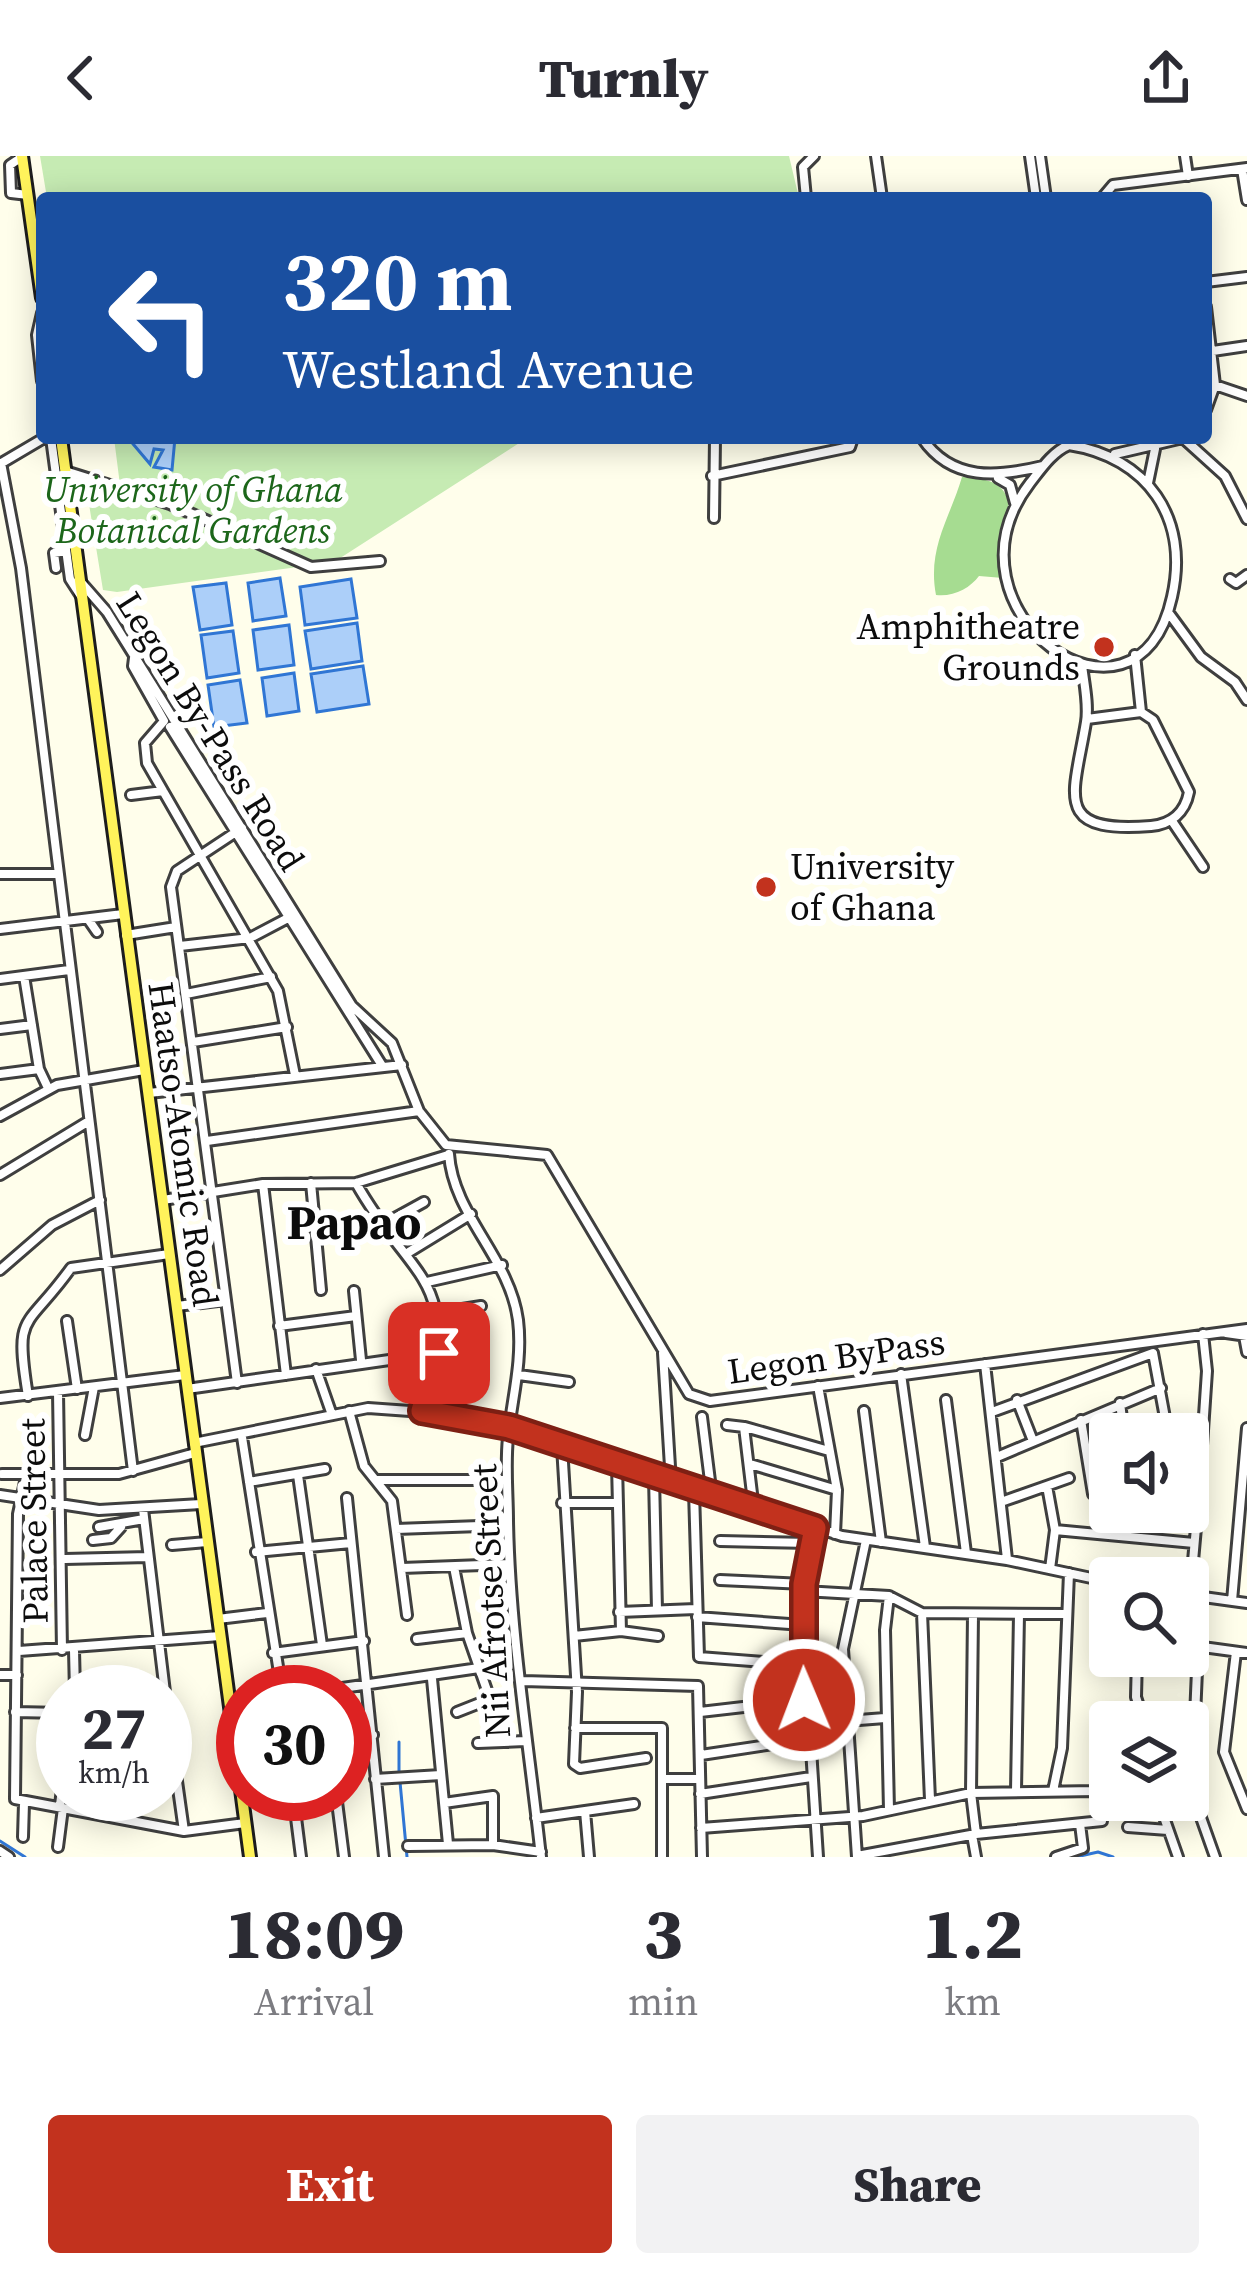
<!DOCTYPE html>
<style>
body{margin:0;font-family:"Source Serif 4",serif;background:#f2f2f3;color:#2b2b33;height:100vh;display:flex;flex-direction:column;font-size:45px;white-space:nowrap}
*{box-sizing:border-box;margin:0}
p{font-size:39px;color:#7c7c81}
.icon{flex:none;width:66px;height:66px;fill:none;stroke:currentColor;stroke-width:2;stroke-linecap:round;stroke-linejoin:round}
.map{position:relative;height:1701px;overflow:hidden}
.sheet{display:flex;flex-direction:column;background:#fff;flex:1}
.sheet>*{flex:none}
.hud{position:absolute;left:36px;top:36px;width:1176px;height:252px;border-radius:12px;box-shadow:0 6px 30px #0003;background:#1a4fa0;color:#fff;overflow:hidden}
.controls{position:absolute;left:1089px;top:1257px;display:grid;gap:24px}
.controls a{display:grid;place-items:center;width:120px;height:120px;border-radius:12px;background:#fff;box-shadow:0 6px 30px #0003;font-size:60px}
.speed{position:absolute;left:36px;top:1509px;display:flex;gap:24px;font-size:60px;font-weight:700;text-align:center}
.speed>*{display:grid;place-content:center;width:156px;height:156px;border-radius:50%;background:#fff;box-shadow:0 6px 30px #0003;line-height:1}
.speed small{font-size:30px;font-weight:400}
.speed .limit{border:18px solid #d22;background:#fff;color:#111}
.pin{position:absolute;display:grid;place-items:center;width:102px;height:102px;color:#fff;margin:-51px;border-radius:24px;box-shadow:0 6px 18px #0006}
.me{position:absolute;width:132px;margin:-66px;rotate:359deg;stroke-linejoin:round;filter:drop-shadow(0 0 9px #0008)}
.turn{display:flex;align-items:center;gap:42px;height:252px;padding:0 48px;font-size:54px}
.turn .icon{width:156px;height:156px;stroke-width:2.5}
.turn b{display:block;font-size:84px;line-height:102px}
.eta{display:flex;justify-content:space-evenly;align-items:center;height:204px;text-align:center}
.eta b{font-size:72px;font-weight:800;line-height:84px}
.action{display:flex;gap:24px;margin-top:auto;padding:24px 48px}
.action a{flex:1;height:138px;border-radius:12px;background:#c2321e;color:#fff;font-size:48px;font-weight:800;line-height:138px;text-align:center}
.action a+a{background:#f2f2f3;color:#2b2b33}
header{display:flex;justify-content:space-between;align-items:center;height:156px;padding:0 48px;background:#fff;font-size:54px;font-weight:800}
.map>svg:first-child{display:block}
.green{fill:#c6ebb3}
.forest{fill:#a6dc91}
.water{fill:#accff9;stroke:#3076d4;stroke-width:3}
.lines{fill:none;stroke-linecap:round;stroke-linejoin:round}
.stream{stroke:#3076d4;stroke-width:3}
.minor-casing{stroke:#3f3f3f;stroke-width:14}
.major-casing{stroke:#1d1d1d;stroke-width:16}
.minor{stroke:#fff;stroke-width:8}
.major{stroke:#fff35b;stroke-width:10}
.route-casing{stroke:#7e2014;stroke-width:30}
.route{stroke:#c2321e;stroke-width:21}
.poi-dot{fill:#c2321e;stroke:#fff;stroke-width:4.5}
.labels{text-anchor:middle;stroke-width:12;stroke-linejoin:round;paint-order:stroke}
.park-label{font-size:36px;font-style:italic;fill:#1c661a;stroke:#fff}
.poi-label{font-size:36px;fill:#0c0c0c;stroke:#fff;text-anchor:end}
.street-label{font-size:36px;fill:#0c0c0c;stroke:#fff}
.district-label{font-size:48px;font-weight:bold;fill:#0c0c0c;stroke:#fff}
</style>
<header><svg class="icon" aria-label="back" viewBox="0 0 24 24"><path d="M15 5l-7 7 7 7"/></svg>Turnly<svg class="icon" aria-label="share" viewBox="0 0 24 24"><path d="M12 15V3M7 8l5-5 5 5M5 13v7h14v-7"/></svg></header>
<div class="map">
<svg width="1247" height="1701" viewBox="0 0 1247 1701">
<rect width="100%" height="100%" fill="#fffeeb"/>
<path class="green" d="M40,0h749l10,42h-752z
M114,282h413l-193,124 -217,30 -14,-2 -15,-92 33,-5z"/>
<path class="forest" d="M962,321c74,2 37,49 41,101l-24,-2c-9,12 -25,21 -43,19 -9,-47 14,-77 26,-118z"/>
<path class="water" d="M128,282h47l-3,32 -18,-3 9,-17 -9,-1 -4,15z
M280,422l6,38 -33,5 -5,-38z
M351,423l6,39 -52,7 -5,-38z
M226,427l6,42 -32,5 -7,-43z
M357,467l5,38 -51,8 -6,-38z
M289,469l5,40 -36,5 -5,-40z
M233,475l6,42 -32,5 -6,-43z
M363,510l6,38 -52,8 -6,-38z
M294,517l5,38 -32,5 -5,-38z
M240,524l7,43 -33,4 -6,-42z"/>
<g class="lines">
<path class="stream" d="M399,1586v33
M400,1626l7,75
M0,1685l25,16
M1076,1701l22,-5 15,5"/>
<defs>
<path id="minor" d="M876,0l6,42
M1030,0l6,42
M1040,0l6,42
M1185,0l3,20
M22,1l-12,8 1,28 17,2
M1242,13l5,31
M806,42l-3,-31 11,-11
M1102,42l11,-13 134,-17
M1206,126l41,-5
M1206,151l9,78 -9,25
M42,157l-5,22 5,46
M1206,196l41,-6
M1215,229l32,11
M51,282l19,141 11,17
M922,282c30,44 76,39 121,28
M1183,282l42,38 22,43
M1069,289c78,12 121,73 103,152 -35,159 -240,14 -142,-114 11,-14 22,-31 39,-38z
M1115,298l68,-16
M1,307l20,105 112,903
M0,308l44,-26
M65,315l105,33 141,63 69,-6
M712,320l138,-29 3,-9
M998,322l12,7 5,18
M1148,327l7,-34
M714,362l1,-80
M56,412l-2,-15 12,-2
M1230,423l6,4 11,-8
M79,424l28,32 245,394 40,37 27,68 27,34 101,10 142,239 21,7 537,-72
M1168,456l33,45 34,25 12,18
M134,502l-1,8 31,55 -19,22 2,20 131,228 17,84
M1082,509c2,18 7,39 4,57 -12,73 -35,112 65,104 20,-2 34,-13 38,-34l-36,-72 -12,-8 -6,-57
M1087,563l54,-7
M170,571l211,337
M131,639l32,-4
M1172,665l31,46
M0,718h58
M88,763l9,13
M0,773l123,-15
M126,779l50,-8
M180,790l70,-8 38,-20
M24,820l15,93 9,19
M0,823l69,-9
M186,838l85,-17
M0,873l32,-4
M193,886l94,-15
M0,918l39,-5
M149,937l253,-28
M0,960l57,-31 87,-15
M207,985l212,-30
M449,998c4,61 61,104 69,166 5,41 -6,78 -10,118 -3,27 0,56 0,83 2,111 21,225 33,336
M0,1019l89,-54
M311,1027l10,107
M356,1027c58,103 107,92 66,228
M263,1028l23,191
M163,1044l100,-16 93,-1 92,-28
M384,1068l40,-22
M409,1096l62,-38
M0,1114l52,-45 48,-25
M427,1126l75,-17
M354,1135l7,69
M177,1150l49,-6
M437,1157l44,-7
M67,1165l10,68
M279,1170l77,-10
M1226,1177l21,3
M1244,1180l3,16
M663,1197l8,130
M985,1208l22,195
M316,1213l16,46
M901,1218l24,173
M519,1219l50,7
M237,1227l-66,-496 6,-16 65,-43
M818,1230l19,104 -2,44
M187,1233l293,-42
M58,1236l4,258
M28,1240c-14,-86 -3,-64 43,-128l98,-14
M0,1242l185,-23
M946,1244l20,153
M1017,1244l16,41
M1120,1247l4,31
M349,1255l15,55 28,35 15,114
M864,1255l17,131
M992,1256l161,-59 15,81
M702,1261l10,80
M1081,1264l12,74 17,4
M727,1269l17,2 10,83
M745,1271l84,24
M85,1279l9,-48
M242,1281l40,255
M194,1287l174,-35 70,5 72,14 332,109 165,24 103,22
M562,1290l15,246 -3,72 6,4 66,-10
M997,1301l164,-69
M617,1308l4,167
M750,1308l87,26
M2,1318h117l76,-21
M298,1319l24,170
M26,1321l-8,37 -3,285 169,32 61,-8
M654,1321l3,133
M378,1324h129
M249,1326l76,-13
M1047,1330l8,44 -5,39
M694,1335l5,166 104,8
M0,1339l99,15 102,-6
M347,1342l37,359
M1001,1346l68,-24
M562,1347h52
M1188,1348l10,1 -8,90
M1198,1349l9,-134 -4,-37
M143,1353l22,183
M99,1371l45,-8
M396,1373l112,-4
M815,1373l-12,96 15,232
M1055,1374l139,13
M93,1384l18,-2 10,-11
M720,1385l90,2
M172,1389l35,-3
M256,1396l95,-9
M65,1403l83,-2
M454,1411l13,66 23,66 -33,13
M402,1412l107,-4
M720,1424l84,4
M804,1435l85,5 33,17 145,1
M1189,1439l58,8
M1232,1445l15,-173
M619,1456l77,-3
M922,1457l8,187
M973,1458l-2,179 5,41
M697,1461l106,8
M218,1463l49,-6
M574,1480l47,-5 37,5
M417,1483l50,-6
M1188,1489l59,8
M74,1494l1,42
M19,1495l201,-15
M1236,1496l-12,100 23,57
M273,1497l91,-12
M1137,1500l-1,41 8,25
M0,1519h17
M432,1523l16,165
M523,1525l175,5 4,171
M315,1536l164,-24
M165,1540l19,135
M15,1556l48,1
M700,1556l104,-12
M846,1565l39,-3
M575,1572h87v129
M1101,1575l9,-2
M345,1582l28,-3
M478,1587l47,-2
M1188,1597l6,-13 4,-93
M701,1599l106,-16
M375,1623l66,-4
M666,1623h34
M1188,1625l27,76
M1016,1635l3,-177
M1053,1635l9,-43 7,-175
M293,1638l8,63
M336,1638l8,63
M700,1638l111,-17
M1158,1644l20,57
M444,1647l49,-7v49
M60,1649l3,-24
M889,1654l-4,-180 4,-34
M585,1655l4,46
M536,1662l98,-14
M1128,1671l40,3
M701,1672l162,-12 108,-23 125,-2 6,-4 -4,-20 12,-2
M972,1679l4,22
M23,1681l1,-34
M408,1690l85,-1 48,7
M58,1691l5,-39
M0,1695l9,6
M857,1700l119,-22 126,-13v-31
M857,1701l-14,-208 23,-109
M1056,1701l27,-9 -3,-24"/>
<path id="major" d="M22,0l20,142
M61,282l189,1419"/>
</defs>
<use href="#minor" class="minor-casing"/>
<use href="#major" class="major-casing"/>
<use href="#minor" class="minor"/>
<use href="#major" class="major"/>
</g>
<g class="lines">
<defs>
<path id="route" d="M439,1197l-17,58 87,16 306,101 -11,56v116"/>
</defs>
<use href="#route" class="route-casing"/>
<use href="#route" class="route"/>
</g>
<g class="poi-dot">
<circle cx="1104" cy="491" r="12"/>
<circle cx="766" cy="731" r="12"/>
</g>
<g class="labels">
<g class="park-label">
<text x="193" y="346">University of Ghana<tspan x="193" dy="41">Botanical Gardens</tspan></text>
</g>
<g class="poi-label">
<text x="1080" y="483">Amphitheatre<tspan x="1080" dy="41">Grounds</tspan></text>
<text x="790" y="723" text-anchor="start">University<tspan x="790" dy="41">of Ghana</tspan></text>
</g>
<g class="street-label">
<text transform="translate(211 575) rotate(58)" y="13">Legon By-Pass Road</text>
<text transform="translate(184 988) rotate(82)" y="13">Haatso-Atomic Road</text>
<text transform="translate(836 1200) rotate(-8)" y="13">Legon ByPass</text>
<text transform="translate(33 1365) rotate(-91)" y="13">Palace Street</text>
<text transform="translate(490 1445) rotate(-93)" y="13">Nii Afrotse Street</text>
</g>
<g class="district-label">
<text x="354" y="1083">Papao</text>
</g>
</g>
</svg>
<div class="controls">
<a><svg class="icon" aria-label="sound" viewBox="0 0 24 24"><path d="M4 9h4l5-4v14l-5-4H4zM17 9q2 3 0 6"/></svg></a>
<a><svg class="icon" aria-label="search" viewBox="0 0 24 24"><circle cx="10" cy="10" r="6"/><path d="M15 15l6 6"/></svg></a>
<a><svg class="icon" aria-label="layers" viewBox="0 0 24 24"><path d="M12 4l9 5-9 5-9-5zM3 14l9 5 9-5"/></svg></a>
</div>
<div class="speed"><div>27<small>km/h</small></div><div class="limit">30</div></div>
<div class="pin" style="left:439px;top:1197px;background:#d93025"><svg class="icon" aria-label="arrive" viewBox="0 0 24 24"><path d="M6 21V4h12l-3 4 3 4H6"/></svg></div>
<svg class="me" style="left:804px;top:1544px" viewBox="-20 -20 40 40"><circle r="17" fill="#c2321e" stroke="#fff" stroke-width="3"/><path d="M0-11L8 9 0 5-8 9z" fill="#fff"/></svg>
<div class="hud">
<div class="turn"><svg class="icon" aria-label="left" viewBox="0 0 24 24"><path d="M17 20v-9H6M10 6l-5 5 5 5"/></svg><div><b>320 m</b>Westland Avenue</div></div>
</div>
</div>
<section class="sheet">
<div class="eta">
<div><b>18:09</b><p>Arrival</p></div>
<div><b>3</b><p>min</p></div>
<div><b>1.2</b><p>km</p></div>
</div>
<div class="action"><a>Exit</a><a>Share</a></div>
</section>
